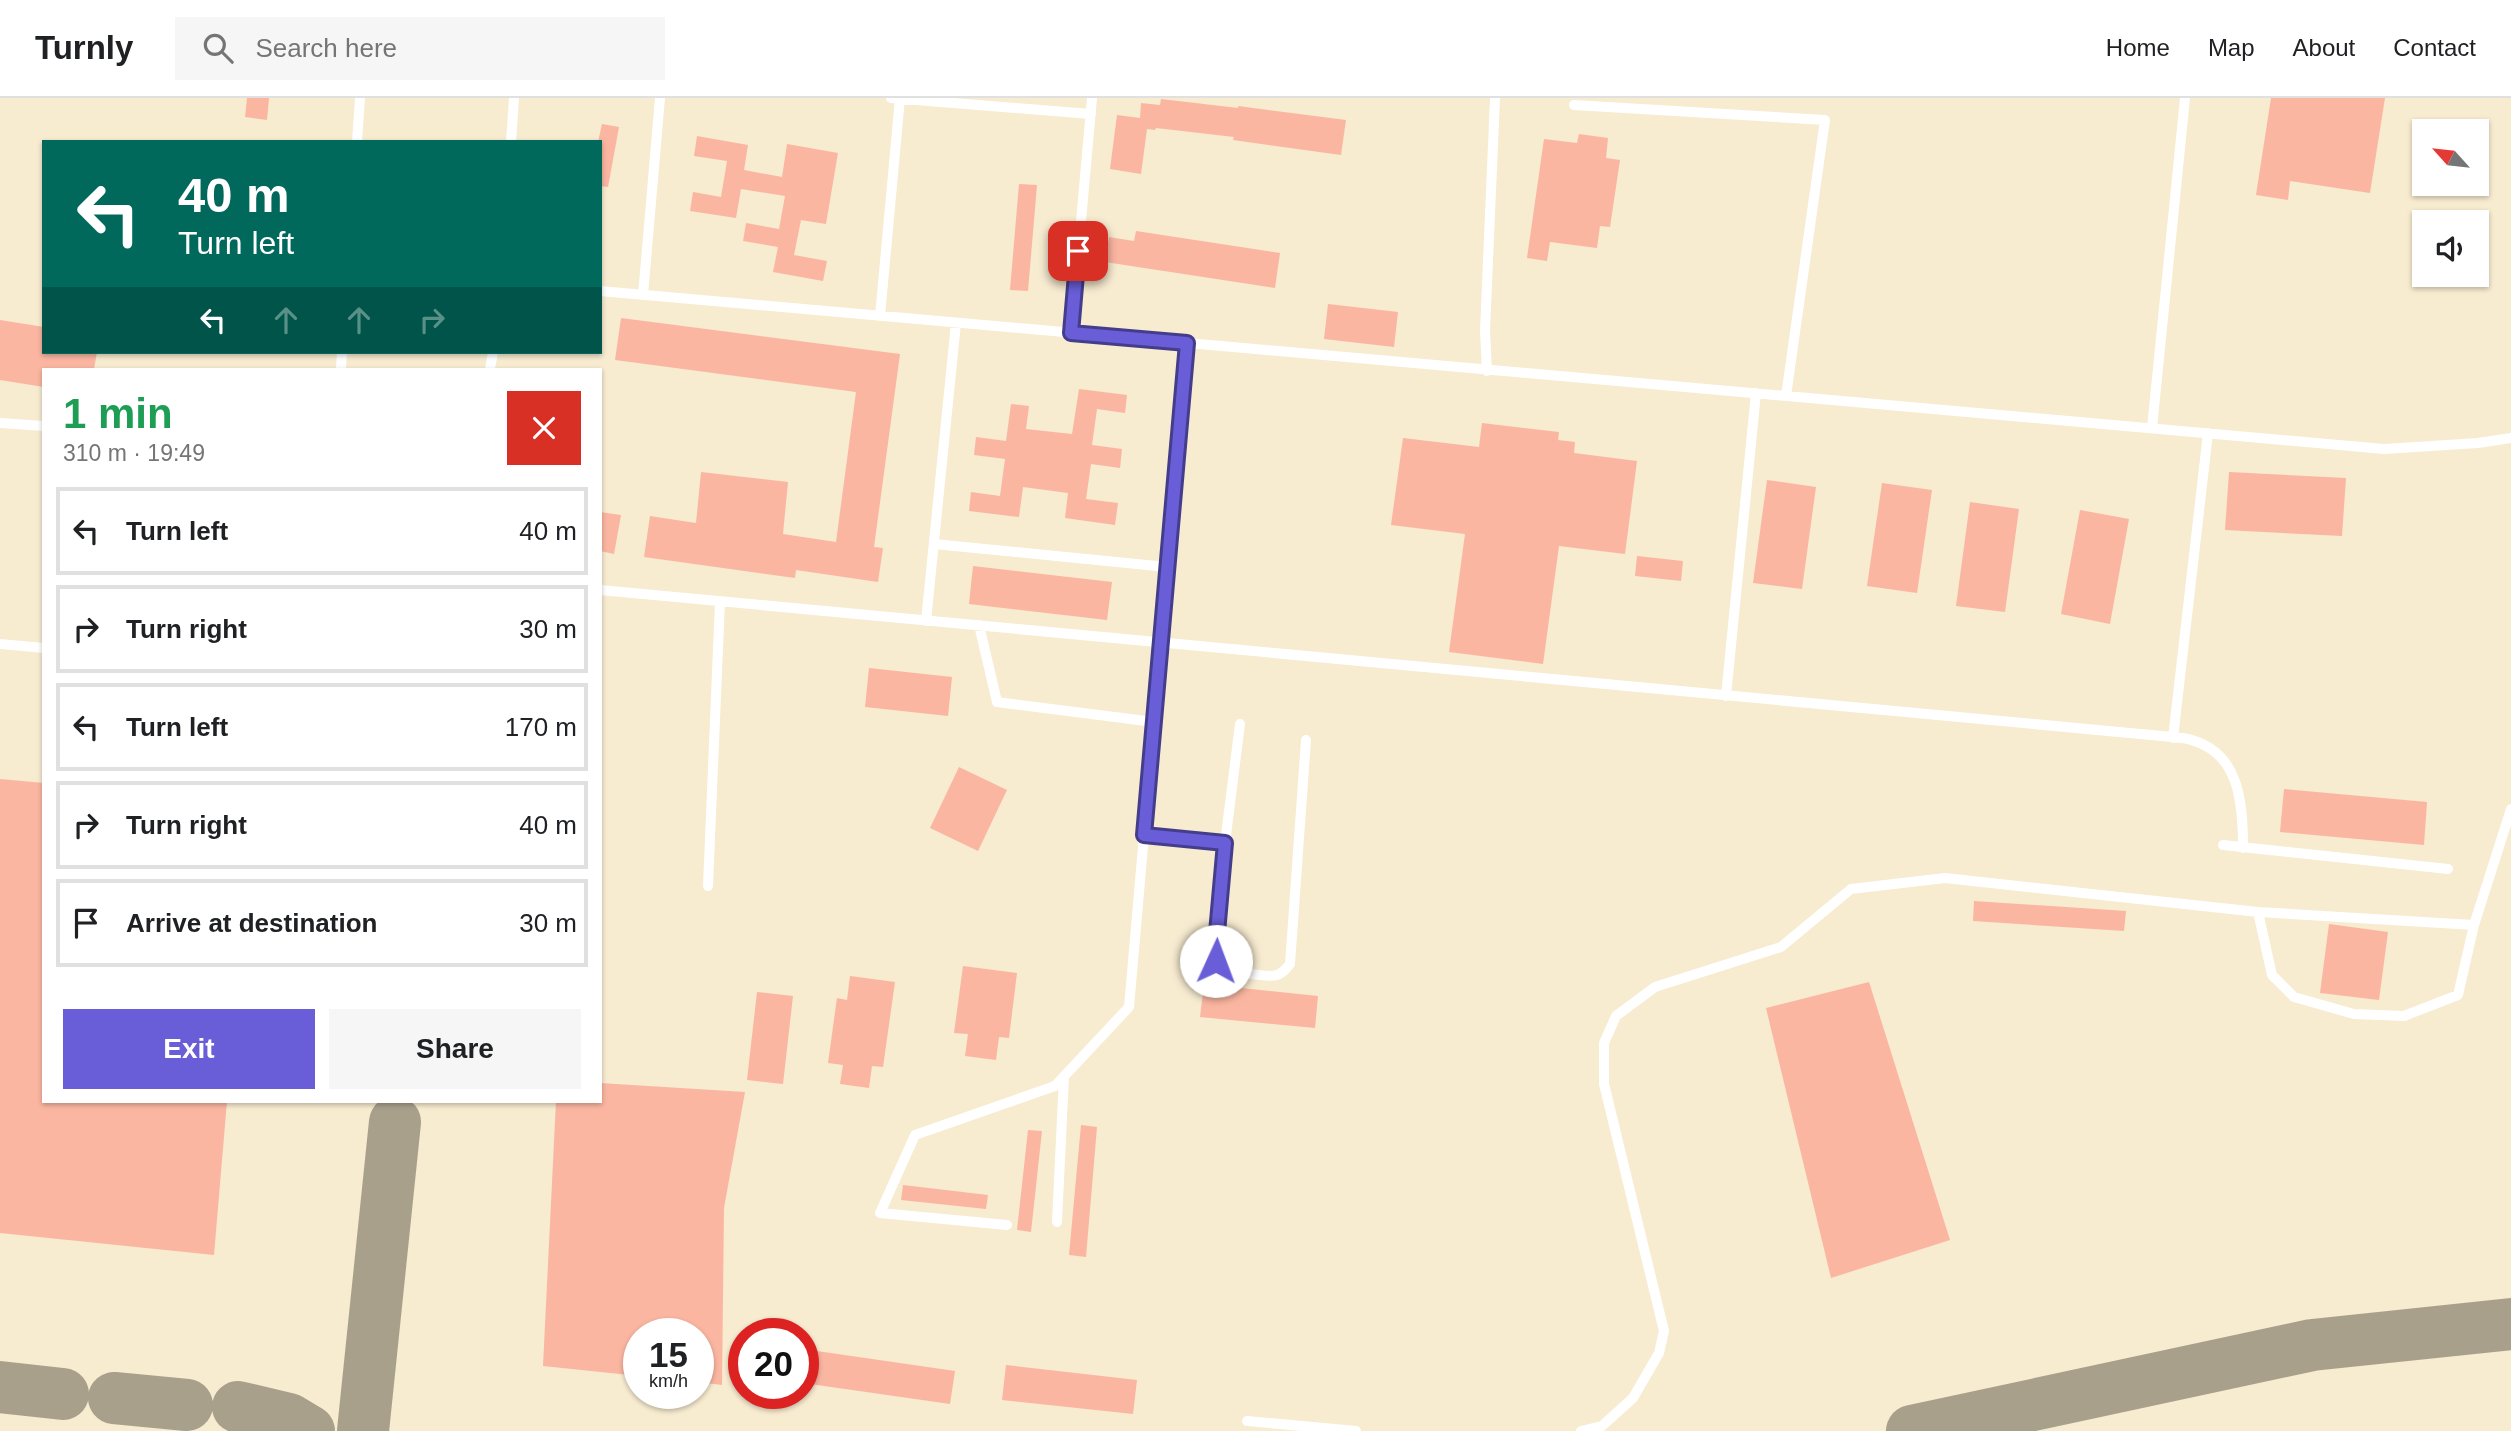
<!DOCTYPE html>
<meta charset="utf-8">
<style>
body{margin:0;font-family:Arial,sans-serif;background:#f6f6f6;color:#202124;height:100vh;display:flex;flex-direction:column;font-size:26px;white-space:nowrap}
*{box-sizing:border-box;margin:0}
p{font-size:23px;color:#757577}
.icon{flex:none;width:38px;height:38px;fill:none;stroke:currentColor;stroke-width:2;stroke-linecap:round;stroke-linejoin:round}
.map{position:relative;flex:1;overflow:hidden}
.drawer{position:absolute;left:42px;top:270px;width:560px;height:735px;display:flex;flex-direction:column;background:#fff;border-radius:0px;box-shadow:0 2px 5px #0004}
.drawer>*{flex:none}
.guide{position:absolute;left:42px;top:42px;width:560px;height:214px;border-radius:0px;box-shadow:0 2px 5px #0004;background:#00695c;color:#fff;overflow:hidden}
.needle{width:46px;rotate:297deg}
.fabs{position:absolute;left:2412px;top:21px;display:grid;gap:14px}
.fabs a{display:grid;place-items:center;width:77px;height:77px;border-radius:0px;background:#fff;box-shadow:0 2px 5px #0004;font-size:35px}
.speed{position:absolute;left:623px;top:1220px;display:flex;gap:14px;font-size:35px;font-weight:700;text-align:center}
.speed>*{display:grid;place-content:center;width:91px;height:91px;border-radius:50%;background:#fff;box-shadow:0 2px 5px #0004;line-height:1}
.speed small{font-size:18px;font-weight:400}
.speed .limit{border:10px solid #d22;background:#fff;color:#111}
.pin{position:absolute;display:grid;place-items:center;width:60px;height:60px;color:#fff;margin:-30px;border-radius:14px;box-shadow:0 4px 10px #0006}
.me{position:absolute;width:77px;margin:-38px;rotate:2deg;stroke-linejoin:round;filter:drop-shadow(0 0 5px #0008)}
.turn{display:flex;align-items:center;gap:24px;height:147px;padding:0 21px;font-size:32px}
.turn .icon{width:91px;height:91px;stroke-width:2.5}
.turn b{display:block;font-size:49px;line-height:60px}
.lanes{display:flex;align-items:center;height:66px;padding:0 21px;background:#0003;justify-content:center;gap:35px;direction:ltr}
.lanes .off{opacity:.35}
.round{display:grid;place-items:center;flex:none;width:74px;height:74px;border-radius:0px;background:#f6f6f6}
.head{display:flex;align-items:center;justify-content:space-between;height:119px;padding:0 21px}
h1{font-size:42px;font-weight:700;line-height:52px;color:#1e9e55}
.cta{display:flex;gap:14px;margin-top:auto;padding:14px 21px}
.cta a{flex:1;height:80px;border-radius:0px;background:#695ed7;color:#fff;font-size:28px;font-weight:700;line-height:80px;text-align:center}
.cta a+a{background:#f6f6f6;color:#202124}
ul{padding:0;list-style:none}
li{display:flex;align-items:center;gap:21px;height:88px;margin:0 14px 10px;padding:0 7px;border:4px solid #e0e0e0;border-radius:0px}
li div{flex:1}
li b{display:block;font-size:26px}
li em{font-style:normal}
header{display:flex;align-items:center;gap:42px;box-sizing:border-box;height:98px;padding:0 35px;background:#fff;border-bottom:2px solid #e0e0e0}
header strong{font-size:33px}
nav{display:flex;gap:38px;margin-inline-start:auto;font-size:24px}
.search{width:490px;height:63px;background:#f6f6f6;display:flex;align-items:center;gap:18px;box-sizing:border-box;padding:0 24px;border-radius:0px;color:#757577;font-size:26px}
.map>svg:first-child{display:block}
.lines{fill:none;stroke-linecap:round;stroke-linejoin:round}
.taxiway{stroke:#a9a08c;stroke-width:52}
.building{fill:#fbb6a1}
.service{stroke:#fff;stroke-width:10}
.route-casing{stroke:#443d8c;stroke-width:18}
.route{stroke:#695ed7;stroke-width:12}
</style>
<header>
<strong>Turnly</strong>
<div class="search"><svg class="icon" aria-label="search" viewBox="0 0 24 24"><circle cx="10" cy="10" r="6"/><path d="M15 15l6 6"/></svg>Search here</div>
<nav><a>Home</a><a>Map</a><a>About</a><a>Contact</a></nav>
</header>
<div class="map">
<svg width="2511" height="1333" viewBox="0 0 2511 1333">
<rect width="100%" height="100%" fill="#f7ebd0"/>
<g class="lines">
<path class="taxiway" d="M0,1289l63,7
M114,1300l73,7
M238,1309l51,12 20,12
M363,1333l32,-309
M1912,1333l400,-86 199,-21"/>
</g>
<path class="building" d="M247,0h22l-2,22 -22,-3z
M2271,0h114l-15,95 -80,-12 -2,19 -32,-5z
M1161,1l77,9v-2l108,14 -5,35 -108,-15 1,-3 -78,-9 -1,2 -8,-1 -6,45 -31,-5 7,-54 23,3 1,-15 19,2z
M602,26l17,3 -11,60 -8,-1v-44h-2z
M1579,36l29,4 -2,20 14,2 -10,67 -10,-1 -3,22 -47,-6 -3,19 -20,-3 17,-119 33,4z
M697,38l51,9 -4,25 38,7 5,-33 51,9 -12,71 -25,-4 -7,35 33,6 -4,20 -50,-9 5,-25 -35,-6 3,-18 33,6 6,-33 -44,-7 -5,29 -46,-7 3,-19 28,5 6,-36 -33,-5z
M1019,86l18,1 -9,106 -18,-1z
M1136,133l144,22 -5,35 -170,-26 4,-25 25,4z
M1328,206l70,8 -4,35 -70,-8z
M621,220l279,36 -26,193 9,1 -5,34 -82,-12 -1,8 -151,-21 6,-41 46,7 5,-51 87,10 -5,52 53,8 20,-150 -241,-32z
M0,222l44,7v25h53l-3,17h-50v18l-44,-7z
M1079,291l48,6 -2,18 -28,-4 -5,36 30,4 -2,19 -29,-4 -5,35 32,4 -3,22 -50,-7 3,-25 -45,-6 -4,30 -50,-6 2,-19 29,4 5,-37 -31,-4 2,-18 30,4 5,-37 18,2 -3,23 46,5z
M1482,325l77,9 -1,8 17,2 -1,11 63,8 -12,93 -66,-8 -16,118 -94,-12 16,-118 -74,-9 12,-87 76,9z
M2229,374l117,6 -4,58 -117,-6z
M1767,382l49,7 -14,102 -49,-6z
M1882,385l50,7 -15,103 -50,-7z
M1970,404l49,7 -14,103 -49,-6z
M2080,412l49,9 -19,105 -49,-10z
M600,414l21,3 -7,39 -14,-3z
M1637,458l46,5 -2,20 -46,-5z
M973,468l139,16 -5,38 -138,-16z
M869,570l83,9 -4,39 -83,-9z
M959,669l48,23 -29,61 -48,-23z
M0,681l44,4v318h183l-13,154 -214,-22z
M2284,691l143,13 -3,43 -144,-13z
M1974,803l152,10 -2,20 -151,-10z
M2329,826l59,8 -9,68 -59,-7z
M963,868l54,7 -8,65 -10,-1 -3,23 -31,-4 3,-22 -14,-1z
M850,878l45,6 -12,85 -11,-1 -3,22 -29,-4 3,-19 -15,-2 9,-65 10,2z
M1869,884l81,258 -119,38 -65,-270z
M1204,886l114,12 -3,32 -115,-11z
M757,894l36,4 -10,88 -36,-4z
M600,985l145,9 -21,116 -2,177 -24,-3v-48h-59v42l-96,-10 13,-265h44z
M1081,1027l16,2 -11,130 -17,-2z
M1028,1032l14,1 -11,101 -14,-2z
M903,1087l85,10 -2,14 -85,-9z
M803,1251l152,22 -5,33 -147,-21z
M1006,1267l131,15 -4,34 -131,-14z"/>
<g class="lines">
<path class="service" d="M891,0l200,16
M1574,7l251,15 -39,276
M357,44l3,-44
M511,44l3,-44
M600,193l1784,158 94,-6 33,-5
M643,197l17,-197
M880,218l20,-218
M1071,235l21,-235
M341,271l1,-17
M490,271l3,-17
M1487,273l-2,-40 10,-233
M0,325l44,3
M2152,330l33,-330
M934,446l233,23
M600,492l1583,148c56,10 60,62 60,110
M926,523l30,-298
M979,527l18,77 157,20
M0,546l44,4
M1726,598l30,-303
M1240,626l-15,119 -10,112c1,5 1,7 5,10 6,6 48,13 57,10 6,-2 9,-6 13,-11l16,-224
M2173,640l35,-305
M1144,737l81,8
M2223,747l225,24
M708,788l12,-285
M2258,814l14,63 22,22 60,17 50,2 54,-21 16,-70
M1057,1124l7,-146
M1007,1127l-127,-12 35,-78 140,-49 74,-79 58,-664
M1247,1323l109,10
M1581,1333l21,-5 31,-28 26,-45 5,-22 -60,-247v-41l12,-27 39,-29 126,-40 70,-58 94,-11 313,34 216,13 37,-116"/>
</g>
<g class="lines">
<defs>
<path id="route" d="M1078,153l-7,82 116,10 -43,492 81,8 -10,112 1,6"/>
</defs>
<use href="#route" class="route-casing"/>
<use href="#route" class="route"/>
</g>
</svg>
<div class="fabs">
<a><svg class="needle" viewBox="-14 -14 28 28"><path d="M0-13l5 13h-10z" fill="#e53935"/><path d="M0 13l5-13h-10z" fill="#757577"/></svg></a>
<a><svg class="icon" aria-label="sound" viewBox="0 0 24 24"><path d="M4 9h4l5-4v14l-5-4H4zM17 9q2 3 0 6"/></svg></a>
</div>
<div class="speed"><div>15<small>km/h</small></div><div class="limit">20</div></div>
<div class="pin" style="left:1078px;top:153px;background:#d93025"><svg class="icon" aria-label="arrive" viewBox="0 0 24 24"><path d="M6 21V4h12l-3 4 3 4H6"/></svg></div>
<svg class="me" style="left:1216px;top:863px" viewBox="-20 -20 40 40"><circle r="19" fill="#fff"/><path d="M0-13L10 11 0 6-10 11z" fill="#695ed7"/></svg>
<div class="guide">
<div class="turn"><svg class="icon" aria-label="left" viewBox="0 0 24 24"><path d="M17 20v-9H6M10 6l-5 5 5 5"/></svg><div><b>40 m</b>Turn left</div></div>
<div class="lanes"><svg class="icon" aria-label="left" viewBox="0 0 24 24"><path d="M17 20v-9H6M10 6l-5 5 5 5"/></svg><svg class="icon off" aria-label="ahead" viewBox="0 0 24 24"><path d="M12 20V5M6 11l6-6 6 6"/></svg><svg class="icon off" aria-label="ahead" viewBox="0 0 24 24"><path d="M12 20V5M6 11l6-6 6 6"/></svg><svg class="icon off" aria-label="right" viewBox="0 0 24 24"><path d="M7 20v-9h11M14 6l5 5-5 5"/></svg></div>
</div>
<section class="drawer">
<div class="head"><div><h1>1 min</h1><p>310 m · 19:49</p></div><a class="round" style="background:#d93025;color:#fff"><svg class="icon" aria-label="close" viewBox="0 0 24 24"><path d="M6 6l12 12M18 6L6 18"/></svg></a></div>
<ul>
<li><svg class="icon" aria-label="left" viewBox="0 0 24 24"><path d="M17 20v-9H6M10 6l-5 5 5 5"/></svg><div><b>Turn left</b></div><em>40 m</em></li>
<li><svg class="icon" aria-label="right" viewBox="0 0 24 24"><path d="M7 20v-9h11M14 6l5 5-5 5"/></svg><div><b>Turn right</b></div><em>30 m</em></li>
<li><svg class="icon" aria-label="left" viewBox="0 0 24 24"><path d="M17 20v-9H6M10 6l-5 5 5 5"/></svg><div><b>Turn left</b></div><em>170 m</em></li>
<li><svg class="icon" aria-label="right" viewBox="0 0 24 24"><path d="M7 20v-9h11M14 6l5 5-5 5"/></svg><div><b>Turn right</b></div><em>40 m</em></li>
<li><svg class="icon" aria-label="arrive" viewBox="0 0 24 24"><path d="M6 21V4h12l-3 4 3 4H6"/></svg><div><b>Arrive at destination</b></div><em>30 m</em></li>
</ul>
<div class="cta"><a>Exit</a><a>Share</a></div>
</section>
</div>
